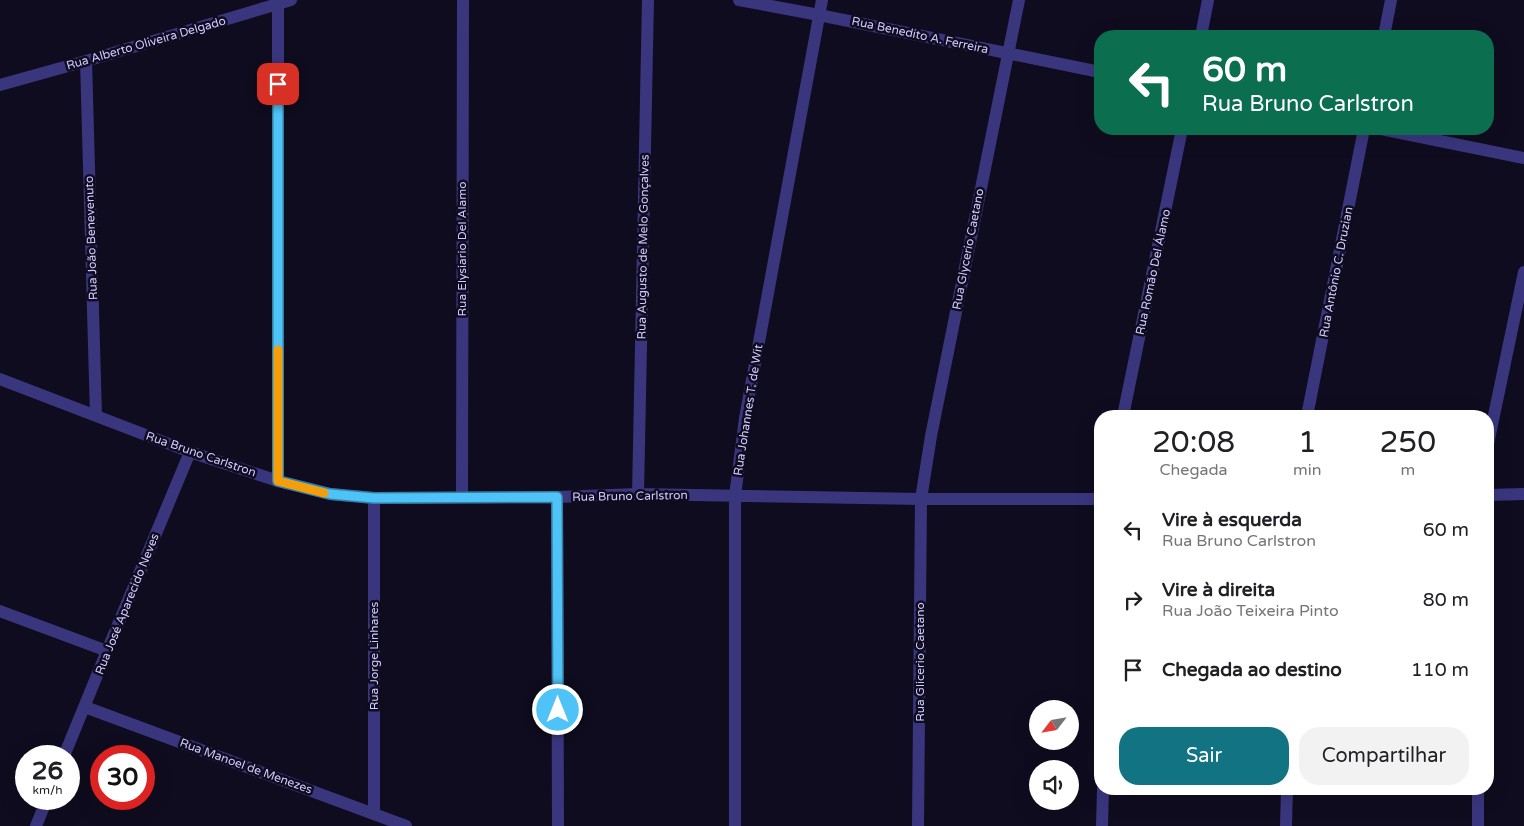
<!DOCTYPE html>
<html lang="pt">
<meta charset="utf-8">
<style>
body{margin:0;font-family:"Varela Round",sans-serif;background:#f2f2f2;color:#202124;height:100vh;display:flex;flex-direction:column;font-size:19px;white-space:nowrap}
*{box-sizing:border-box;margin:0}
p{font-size:16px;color:#757577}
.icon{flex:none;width:28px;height:28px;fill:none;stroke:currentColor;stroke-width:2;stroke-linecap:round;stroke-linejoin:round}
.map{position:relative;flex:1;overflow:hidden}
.side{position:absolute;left:1094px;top:410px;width:400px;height:385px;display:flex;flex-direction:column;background:#fff;border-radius:20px;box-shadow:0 5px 20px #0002}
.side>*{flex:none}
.guide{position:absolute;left:1094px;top:30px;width:400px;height:105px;border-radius:20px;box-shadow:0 5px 20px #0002;background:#0b6e4f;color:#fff;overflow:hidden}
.needle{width:32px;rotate:239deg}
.controls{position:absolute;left:1029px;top:700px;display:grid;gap:10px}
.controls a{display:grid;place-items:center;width:50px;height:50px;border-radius:50%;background:#fff;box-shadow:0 5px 20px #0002;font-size:25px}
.speed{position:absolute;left:15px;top:745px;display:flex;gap:10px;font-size:25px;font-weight:700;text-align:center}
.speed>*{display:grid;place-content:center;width:65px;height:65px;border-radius:50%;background:#fff;box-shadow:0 5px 20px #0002;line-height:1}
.speed small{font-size:12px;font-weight:400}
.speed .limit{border:8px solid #d22;background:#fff;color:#111}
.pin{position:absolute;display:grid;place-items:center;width:42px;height:42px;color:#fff;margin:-21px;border-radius:10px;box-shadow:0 2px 8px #0006}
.me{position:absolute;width:55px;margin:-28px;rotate:0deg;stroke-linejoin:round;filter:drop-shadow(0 0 4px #0008)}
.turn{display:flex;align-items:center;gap:18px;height:105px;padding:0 25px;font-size:22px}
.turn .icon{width:65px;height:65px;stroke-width:2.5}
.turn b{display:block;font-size:35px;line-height:42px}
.eta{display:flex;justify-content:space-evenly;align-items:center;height:85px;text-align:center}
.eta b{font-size:30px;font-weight:600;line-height:35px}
.button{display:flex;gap:10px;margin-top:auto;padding:10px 25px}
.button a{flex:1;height:58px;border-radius:20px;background:#127382;color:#fff;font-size:20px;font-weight:600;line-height:58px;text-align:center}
.button a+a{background:#f2f2f2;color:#202124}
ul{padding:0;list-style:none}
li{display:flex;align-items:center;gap:15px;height:70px;padding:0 25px}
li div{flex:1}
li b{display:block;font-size:19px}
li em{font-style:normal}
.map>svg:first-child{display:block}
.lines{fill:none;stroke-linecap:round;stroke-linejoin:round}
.street{stroke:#3a367e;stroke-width:12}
.route-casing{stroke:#337fa1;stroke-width:12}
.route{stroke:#4fc3f7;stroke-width:9}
.slow{stroke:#f59e0b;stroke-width:9}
.labels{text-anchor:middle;stroke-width:5;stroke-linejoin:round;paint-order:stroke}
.street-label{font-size:12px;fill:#d1caff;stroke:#0f0c1f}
</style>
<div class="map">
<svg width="1524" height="826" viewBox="0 0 1524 826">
<rect width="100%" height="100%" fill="#0f0c1f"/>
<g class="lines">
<path class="street" d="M739,0l80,15 281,57
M278,4v477
M1201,36l7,-36
M1384,36l7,-36
M86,61l10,355
M0,85l86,-24 205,-61
M1381,129l143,29
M0,379l190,73 88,29 52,13 44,4 183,-1 81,-3 283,5h179
M1123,416l59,-287
M1307,416l57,-287
M1488,444l36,-172
M638,494l10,-494
M1488,495l36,-1
M462,497l1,-497
M557,497l1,329
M374,498v316
M0,611l107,40
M85,707l321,119
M64,756l43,-105 83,-199
M1478,789v37
M36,826l11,-27
M735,826v-330l10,-78 77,-418
M918,826l3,-327 10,-63 88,-436
M1102,826l1,-37
M1286,826l1,-37"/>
</g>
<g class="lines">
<defs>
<path id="route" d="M278,84v397l52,13 44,4 183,-1 1,213"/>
</defs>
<use href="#route" class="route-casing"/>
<use href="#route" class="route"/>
<path class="slow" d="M278,350v131l46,12"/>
</g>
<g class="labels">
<g class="street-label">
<text transform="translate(920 35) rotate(12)" y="4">Rua Benedito A. Ferreira</text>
<text transform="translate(146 43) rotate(-16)" y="4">Rua Alberto Oliveira Delgado</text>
<text transform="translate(91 238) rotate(-92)" y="4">Rua João Benevenuto</text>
<text transform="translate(643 247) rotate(-89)" y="4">Rua Augusto de Melo Gonçalves</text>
<text transform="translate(462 249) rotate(-90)" y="4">Rua Elysiario Del Alamo</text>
<text transform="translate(968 249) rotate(-79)" y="4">Rua Glycerio Caetano</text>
<text transform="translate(1153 272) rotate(-78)" y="4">Rua Romão Del Álamo</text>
<text transform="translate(1336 272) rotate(-79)" y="4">Rua Antônio C. Druzian</text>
<text transform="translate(748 410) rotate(-81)" y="4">Rua Johannes T. de Wit</text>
<text transform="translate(201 454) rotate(19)" y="4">Rua Bruno Carlstron</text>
<text transform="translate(630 496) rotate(-1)" y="4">Rua Bruno Carlstron</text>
<text transform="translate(127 604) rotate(-68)" y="4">Rua José Aparecido Neves</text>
<text transform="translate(374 656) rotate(-90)" y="4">Rua Jorge Linhares</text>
<text transform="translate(920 662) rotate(-90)" y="4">Rua Glicerio Caetano</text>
<text transform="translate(246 766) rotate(20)" y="4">Rua Manoel de Menezes</text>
</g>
</g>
</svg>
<div class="controls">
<a><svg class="needle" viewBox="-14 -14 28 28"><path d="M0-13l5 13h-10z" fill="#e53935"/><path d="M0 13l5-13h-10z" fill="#757577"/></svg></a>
<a><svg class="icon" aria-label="sound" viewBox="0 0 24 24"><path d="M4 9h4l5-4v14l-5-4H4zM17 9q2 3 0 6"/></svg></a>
</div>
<div class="speed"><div>26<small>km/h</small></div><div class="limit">30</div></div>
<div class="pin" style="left:278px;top:84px;background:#d93025"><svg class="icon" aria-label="arrive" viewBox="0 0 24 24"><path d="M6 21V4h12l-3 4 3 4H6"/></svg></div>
<svg class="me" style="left:558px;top:710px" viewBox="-20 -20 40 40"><circle r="17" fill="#4fc3f7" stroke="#fff" stroke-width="3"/><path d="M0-11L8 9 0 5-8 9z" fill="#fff"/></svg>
<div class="guide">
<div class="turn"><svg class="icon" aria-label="left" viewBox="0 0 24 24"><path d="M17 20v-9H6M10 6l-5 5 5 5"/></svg><div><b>60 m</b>Rua Bruno Carlstron</div></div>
</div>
<section class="side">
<div class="eta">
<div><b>20:08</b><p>Chegada</p></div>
<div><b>1</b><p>min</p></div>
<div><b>250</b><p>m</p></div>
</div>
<ul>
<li><svg class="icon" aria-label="left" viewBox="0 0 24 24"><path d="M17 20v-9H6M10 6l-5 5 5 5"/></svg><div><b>Vire à esquerda</b><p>Rua Bruno Carlstron</p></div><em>60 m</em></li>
<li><svg class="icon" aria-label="right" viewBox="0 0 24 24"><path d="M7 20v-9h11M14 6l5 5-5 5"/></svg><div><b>Vire à direita</b><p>Rua João Teixeira Pinto</p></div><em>80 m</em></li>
<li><svg class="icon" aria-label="arrive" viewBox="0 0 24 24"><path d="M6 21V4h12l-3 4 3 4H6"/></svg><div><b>Chegada ao destino</b></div><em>110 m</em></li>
</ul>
<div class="button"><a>Sair</a><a>Compartilhar</a></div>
</section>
</div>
